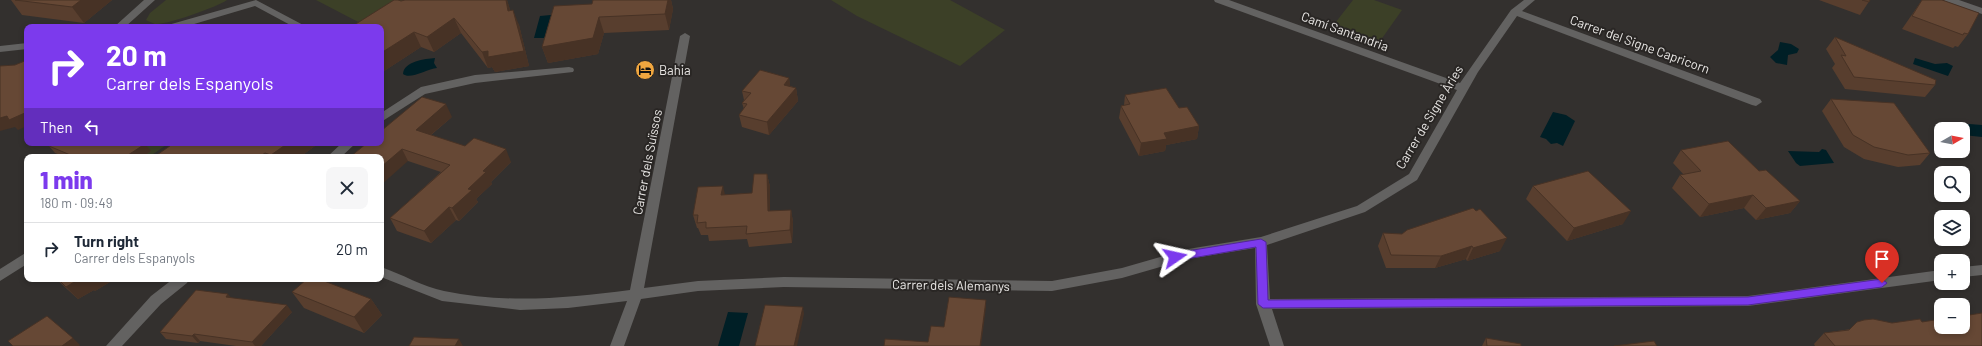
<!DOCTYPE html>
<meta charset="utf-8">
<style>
body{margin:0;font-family:Barlow,sans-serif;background:#f6f6f7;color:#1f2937;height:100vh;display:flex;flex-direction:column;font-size:15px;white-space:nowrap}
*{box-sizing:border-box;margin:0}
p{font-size:13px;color:#747a83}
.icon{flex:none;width:22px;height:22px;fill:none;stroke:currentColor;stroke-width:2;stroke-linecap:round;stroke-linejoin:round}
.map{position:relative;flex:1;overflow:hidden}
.panel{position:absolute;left:24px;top:154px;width:360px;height:128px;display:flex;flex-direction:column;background:#fff;border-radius:8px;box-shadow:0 2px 6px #0003}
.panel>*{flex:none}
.top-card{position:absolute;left:24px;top:24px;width:360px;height:122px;border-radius:8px;box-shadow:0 2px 6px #0003;background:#7c3aed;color:#fff;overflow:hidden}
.needle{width:26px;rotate:81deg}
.buttons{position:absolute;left:1934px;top:122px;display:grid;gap:8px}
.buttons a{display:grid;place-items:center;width:36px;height:36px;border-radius:8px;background:#fff;box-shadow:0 2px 6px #0003;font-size:20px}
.pin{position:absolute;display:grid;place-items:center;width:34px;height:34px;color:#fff;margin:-41px -17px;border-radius:50% 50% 50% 0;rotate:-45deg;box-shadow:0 0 4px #0007}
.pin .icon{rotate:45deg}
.me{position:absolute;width:44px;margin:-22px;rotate:79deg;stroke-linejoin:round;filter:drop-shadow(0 0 3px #0008)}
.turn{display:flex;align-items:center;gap:14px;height:84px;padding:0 16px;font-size:18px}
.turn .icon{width:52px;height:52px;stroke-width:2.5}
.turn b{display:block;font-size:28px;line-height:34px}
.then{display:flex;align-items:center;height:38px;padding:0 16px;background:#0003;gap:8px;font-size:15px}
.round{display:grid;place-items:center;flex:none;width:42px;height:42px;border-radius:8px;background:#f6f6f7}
.head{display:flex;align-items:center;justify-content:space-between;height:68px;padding:0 16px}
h1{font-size:24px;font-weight:800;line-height:30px;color:#7c3aed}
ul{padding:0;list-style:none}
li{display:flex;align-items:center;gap:12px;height:52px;padding:0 16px;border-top:1px solid #e0e1e3}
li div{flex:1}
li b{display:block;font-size:15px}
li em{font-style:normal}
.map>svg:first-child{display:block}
.green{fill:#3c4027}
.water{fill:#001f26}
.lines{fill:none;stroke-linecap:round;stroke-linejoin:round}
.street{fill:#636261;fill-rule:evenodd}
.wall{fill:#583e2e}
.shaded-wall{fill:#473225}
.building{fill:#664835;stroke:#473225}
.route{fill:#7c3aed;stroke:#51269a}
.labels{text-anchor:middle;stroke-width:4;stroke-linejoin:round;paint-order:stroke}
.street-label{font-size:13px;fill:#e9e7e5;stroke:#292624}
.poi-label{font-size:13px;fill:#e9e7e5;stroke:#292624;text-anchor:start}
</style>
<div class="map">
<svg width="1982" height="346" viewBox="0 0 1982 346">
<rect width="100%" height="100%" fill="#33302e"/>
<path class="green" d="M166,0h61c-10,7 -60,25 -72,24 -3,-1 -7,-3 -9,-4l4,-7z
M316,0h91l-43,25z
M831,0h119l55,30 -45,36 -103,-50z
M1353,0h21l28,10 -24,34 -46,-17z
M131,143h38l-20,14h-7l8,-6z"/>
<path class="water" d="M561,14l-14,24h-13l6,-22z
M1780,42l11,2 8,5 -2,4 -9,2 -1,10 -11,-2 -6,-6 8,-7z
M435,58l-1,5 3,5c-10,1 -27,12 -34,6 1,-13 22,-15 32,-16z
M1915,58l20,6 12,-1 6,3 -5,10 -35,-12z
M1553,112l13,3 9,6 -12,25 -6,-3 -6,1 -5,-5 -6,-2z
M1943,122l39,3v12l-19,-2v-6h-14z
M1822,149l4,1 8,13 -34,3 -4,-3 -8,-12 31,1z
M728,312l20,1 -9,33h-21z"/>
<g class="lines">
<path class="street" d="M144,0h11l-30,27h-11z
M256,0l51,27h-13l-39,-21 -71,21h-17l1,-2z
M1214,0h15l231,83 51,-73 13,-10h11l-13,11 238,88 2,3 -6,4 -4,-1 -235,-89 -39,56 -61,108 -52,32 -98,33 3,54 478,-3 193,-26v10l-193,26 -476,3 12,37h-14l-14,-42 -1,-56 -67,11 -66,19 -70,13 -268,-4 -86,4 -57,8 -17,47h-14l17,-45 -59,7 -48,2 -78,-9 -61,-24v-10c21,7 42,20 63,24 62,13 124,7 186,-1l50,-254 5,-3 5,3 -46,252 54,-7 86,-4 268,4 70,-13 66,-19 73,-12 96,-31 52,-32 48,-84 -242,-88z
M1944,0h15l23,8v6l-37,-12z
M27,43v6l-27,3v-6z
M569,67l4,1 1,2 -1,2 -98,11 -50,11 -44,28v-9l40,-26 54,-12z
M342,143h14l-15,14h-14z
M27,252v12l-27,17v-12z
M1982,265v10l-19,2v-10z
M173,279h16l-2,4 -26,21 -39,42h-16l45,-50z"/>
</g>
<path class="wall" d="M11,0h101l-28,23 -62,-8z
M405,0h102l3,10 9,15 10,41 -34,6 -3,-5 -4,1 -27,-35 -27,19 -13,-5 -40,26 20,-72z
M593,0h78l2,9 -4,21 -65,3 -6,21 -50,9 -6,-16 50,-43z
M1819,0h51l-10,15z
M1922,0h20l26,34 -10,13 -3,-1 -2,2 -51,-19z
M1835,37l100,48 -10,12 -80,-8 -13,-21 3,-4 -9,-15z
M789,78l1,8 6,2 2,13 -29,34 -27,-8 -3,-12 5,-6 -2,-6 2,-3 -2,-9z
M1125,95l54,13 20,18 -2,13 -31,6 -1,6 -26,5 -20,-38 2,-12 3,-1z
M1831,99l99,54 -10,12 -22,2 -34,-8 -20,-12 -22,-36z
M452,117l-21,18 80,27 -20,20 1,2 -16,15 2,3 -19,19 -3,-1 -25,23 -34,-12 -7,-13 51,-46 -33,-11 -27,-4z
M319,143l-19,14h-146z
M49,146l102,5 -9,6h-77l-10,-4z
M1681,150l78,21 41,30 -10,12 -34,7 -12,-12 -44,9 -28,-29 8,-13h4l-11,-12z
M767,174l3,13v24l21,-1 2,12 -1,21 -43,4 -2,-8 -38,2 -1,-6h-7l-3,-7h-1l-4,-13 32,-20 27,-2z
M1533,186l90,38 -56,17 -41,-42z
M1383,233l117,18 -33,10 -1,-2 -31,9h-49l-8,-22z
M56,279h59l-20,12 -1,-1 -16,9z
M292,292l79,7 11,16 -18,18 -60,-25z
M231,298l61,14 -31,34h-25l-36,-5 -2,2 -32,-4 -6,-7z
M1922,322l60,24h-167l-1,-2 10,-11 68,-10z
M1486,338l35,8h-39z"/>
<path class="shaded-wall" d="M81,0h31l-28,23 -12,-16z
M506,0h1l2,6 5,20 -6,-15z
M668,0h3l2,9 -4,21 -4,-16z
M513,10l6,15 10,41 -34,6 -3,-5 -4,1 -6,-16z
M599,17l5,16 -6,21 -50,9 -6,-16z
M454,18l7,15 -27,19 -7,-15z
M414,32l7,15 -40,26v-20z
M789,78l2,13 -7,-6z
M796,88l2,13 -29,34 -2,-13z
M446,104l6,13 -30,25 -6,-12z
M27,112v14l-9,4 -3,-3 -15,4v-13z
M1199,126l-2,13 -31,6 -1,6 -26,5 2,-13 23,-10z
M288,143h31l-19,14h-28l-1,-2z
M145,144l6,7 -9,6h-17z
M402,149l6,12 -27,24v-18z
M506,149l5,13 -20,20 1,2 -16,15 2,3 -19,19 -7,-13 31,-37z
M265,153l3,4h-9z
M767,174l3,13v37l-2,-13z
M723,186l3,13 -5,-4z
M1753,195l-9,13 -44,9 9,-13z
M1800,201l-10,12 -34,7 10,-12z
M449,207l7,13 -25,23 -7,-12z
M791,210l2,12 -1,21 -2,-13z
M1631,211l-8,13 -56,17 7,-13z
M1507,238l-7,13 -33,10 6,-13z
M1472,246l-6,13 -31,9 6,-12z
M79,279h5l10,11 -16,9 -12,-12z
M84,279h31l-20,12z
M228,294l6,7 -8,-4z
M371,299l11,16 -18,18 -10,-16z
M986,300v7l-5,39h-1z
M287,305l5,7 -31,34h-6l-3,-4z
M803,307l1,7 -7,32h-3z
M194,334l6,7 -2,2 -6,-7z
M73,338l7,7 -1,1h-17z
M459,339l4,7h-8z"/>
<path class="building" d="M15,0h66l-9,7z
M394,0h4l3,1 4,-1h101l2,11 5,-1 11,41 -36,6v-6l-6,1 -28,-34 -27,19 -13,-5 -33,21v-26h-30z
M593,0h75l-3,14 -66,3 -6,21 -51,9 12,-41 38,-2z
M1862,0h8l-1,2z
M1922,0h20l37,13 -11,21 -4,-1 -1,2 -51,-19z
M1835,37l101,43 -1,5 -81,-8 -13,-22 5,1z
M27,60v52l-18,8 -2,-4 -7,2v-52l15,-1z
M760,70l29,8 -5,7 12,3 -29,34 -28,-7 8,-11 -5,-1 9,-10 -9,-2z
M1166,88l13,20 8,-1 12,19 -35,7 3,6 -26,4 -20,-37 9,-2 -5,-9z
M422,97l24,7 -30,26 49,16 9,-8 32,11 -23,22 3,1 -18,17 4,1 -20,18 -3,-1 -25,24 -34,-13 60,-53 -48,-16 -21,18v-10h-31l17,-14h14v-12z
M1831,99l63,4 36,50 -22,2 -34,-8 -21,-12z
M1728,141l31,30 7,-1 34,31 -34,7 -13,-13 -44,9 -29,-29 21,-4 -20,-21z
M53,143h90l2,1 -20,13h-50l-26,-11z
M174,143h114l-17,12 -6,-2 -6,4h-105z
M1588,171l43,40 -57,17 -41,-42z
M754,174h13l1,37 23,-1 -1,20 -44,4 1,-8 -41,2v-6l-9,1 1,-8h-5l5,-28 25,-1 -2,9 31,-2z
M1473,208l3,3 4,-2 27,29 -34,10 -1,-2 -31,10 -50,-1 -8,-22 19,1 5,-4z
M58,279h21l-13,8z
M307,279h12l52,20 -17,18 -62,-25z
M196,290l32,4 -2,3 61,8 -35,37 -58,-8 -2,2 -32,-4z
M949,297l37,3 -6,46h-96l1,-7 43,3 3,-16 13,1z
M765,305l38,2 -9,39h-39z
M1982,313v33h-147l-11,-13 25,-3 8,-8 7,-2 9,-1 19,4 28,-4 2,3 19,-3v8h22v-11z
M47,316l26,22 -11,8h-49l-5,-5z
M414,337l45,2 -4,7h-46z
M1486,338l35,6v2h-34z
M1654,341l3,5h-43z"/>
<path class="route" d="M1261,239l5,3 2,58 480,-3 134,-18 5,4 -5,4 -134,18 -485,3 -5,-4 -2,-57 -81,14 -5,-4 5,-4z"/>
<defs>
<symbol id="hotel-disc" viewBox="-11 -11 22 22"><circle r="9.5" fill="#f0a63f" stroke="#292624"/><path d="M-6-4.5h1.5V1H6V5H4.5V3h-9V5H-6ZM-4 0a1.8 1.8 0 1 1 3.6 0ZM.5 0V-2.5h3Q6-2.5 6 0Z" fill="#111"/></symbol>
</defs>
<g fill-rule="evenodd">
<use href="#hotel-disc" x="634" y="59" width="22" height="22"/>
</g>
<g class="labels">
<g class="street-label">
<text transform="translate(1345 31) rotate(20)" y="5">Camí Santandria</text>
<text transform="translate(1640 44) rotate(20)" y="5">Carrer del Signe Capricorn</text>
<text transform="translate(1429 117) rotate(-59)" y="5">Carrer de Signe Àries</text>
<text transform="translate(647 162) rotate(-79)" y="5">Carrer dels Suïssos</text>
<text transform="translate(951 285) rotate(1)" y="5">Carrer dels Alemanys</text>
</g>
<g class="poi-label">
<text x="659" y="75">Bahia</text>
</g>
</g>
</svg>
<div class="buttons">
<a><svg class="needle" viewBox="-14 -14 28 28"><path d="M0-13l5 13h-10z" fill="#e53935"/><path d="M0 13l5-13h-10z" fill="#747a83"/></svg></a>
<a><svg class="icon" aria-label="search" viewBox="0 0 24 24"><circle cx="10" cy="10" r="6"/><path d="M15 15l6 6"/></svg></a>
<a><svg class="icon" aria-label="layers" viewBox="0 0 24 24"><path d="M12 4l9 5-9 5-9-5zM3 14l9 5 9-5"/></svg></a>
<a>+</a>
<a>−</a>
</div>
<div class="pin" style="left:1882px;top:283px;background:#d93025"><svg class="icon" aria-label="arrive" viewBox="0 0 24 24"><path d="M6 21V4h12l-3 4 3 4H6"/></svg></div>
<svg class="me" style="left:1175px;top:257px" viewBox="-20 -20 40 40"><path d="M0-17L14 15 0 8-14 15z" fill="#7c3aed" stroke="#fff" stroke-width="4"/></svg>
<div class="top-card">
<div class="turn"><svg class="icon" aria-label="right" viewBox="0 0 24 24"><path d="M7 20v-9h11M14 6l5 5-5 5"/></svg><div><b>20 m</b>Carrer dels Espanyols</div></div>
<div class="then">Then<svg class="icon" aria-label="left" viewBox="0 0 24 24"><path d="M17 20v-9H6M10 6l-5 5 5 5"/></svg></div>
</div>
<section class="panel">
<div class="head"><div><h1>1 min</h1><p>180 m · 09:49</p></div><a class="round"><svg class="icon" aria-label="close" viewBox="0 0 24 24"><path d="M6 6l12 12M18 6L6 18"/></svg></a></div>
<ul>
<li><svg class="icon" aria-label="right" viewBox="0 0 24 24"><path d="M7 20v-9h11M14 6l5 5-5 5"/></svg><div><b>Turn right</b><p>Carrer dels Espanyols</p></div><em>20 m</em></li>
</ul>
</section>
</div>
